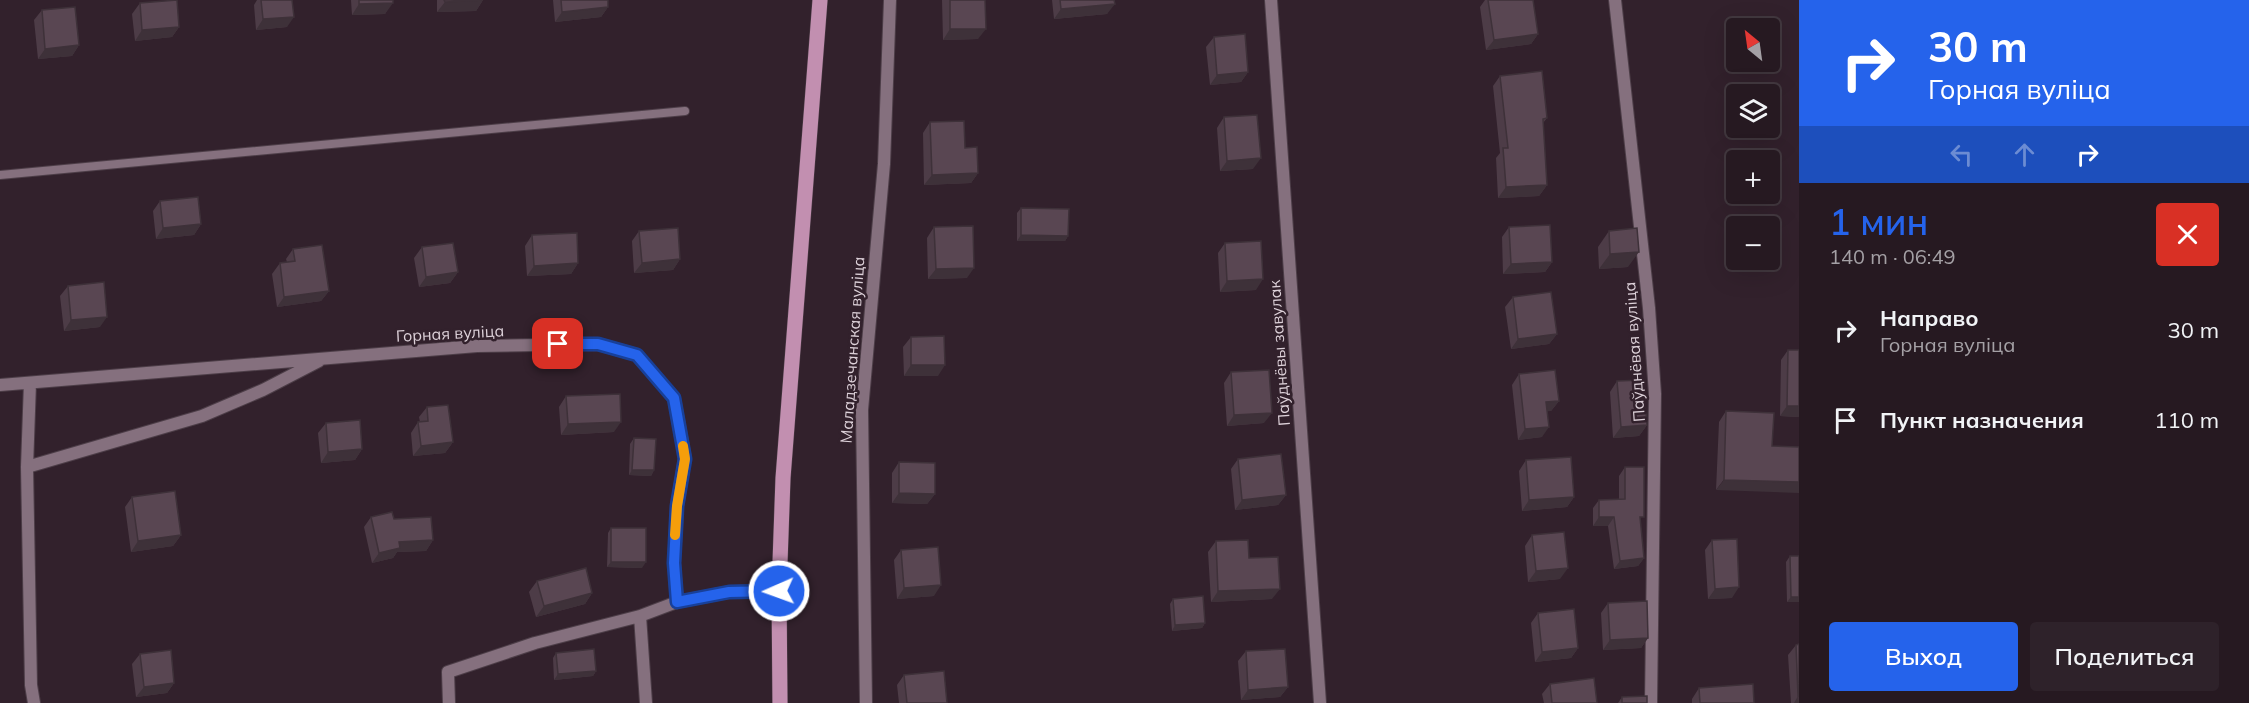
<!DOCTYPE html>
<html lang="ru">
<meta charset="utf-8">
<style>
body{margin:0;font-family:Mulish,sans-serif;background:#2e222a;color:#f1f3f6;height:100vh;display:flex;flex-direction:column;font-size:22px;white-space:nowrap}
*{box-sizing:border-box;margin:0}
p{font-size:20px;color:#a4a0a5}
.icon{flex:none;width:33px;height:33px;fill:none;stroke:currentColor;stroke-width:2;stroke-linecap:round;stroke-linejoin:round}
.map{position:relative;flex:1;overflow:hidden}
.panel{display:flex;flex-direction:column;background:#261921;width:450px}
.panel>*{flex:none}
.top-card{background:#2563eb;color:#fff;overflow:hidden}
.needle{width:39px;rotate:331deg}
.tools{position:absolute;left:1726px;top:18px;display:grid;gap:12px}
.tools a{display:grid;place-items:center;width:54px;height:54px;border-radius:6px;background:#261921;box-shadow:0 6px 24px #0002,0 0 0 2px #42383f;font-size:30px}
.pin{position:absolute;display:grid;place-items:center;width:51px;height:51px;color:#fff;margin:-26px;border-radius:12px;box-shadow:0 3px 9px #0006}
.me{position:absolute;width:66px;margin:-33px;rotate:268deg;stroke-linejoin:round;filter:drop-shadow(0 0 4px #0008)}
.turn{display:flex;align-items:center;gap:21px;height:126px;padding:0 30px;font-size:27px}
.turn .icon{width:78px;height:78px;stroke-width:2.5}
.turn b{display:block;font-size:42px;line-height:51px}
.lanes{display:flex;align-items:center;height:57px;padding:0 30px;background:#0003;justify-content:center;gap:30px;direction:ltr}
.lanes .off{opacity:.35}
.round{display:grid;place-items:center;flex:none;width:63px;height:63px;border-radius:6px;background:#2e222a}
.headline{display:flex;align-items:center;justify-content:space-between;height:102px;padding:0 30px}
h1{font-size:36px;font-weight:600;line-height:45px;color:#2563eb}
.cta{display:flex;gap:12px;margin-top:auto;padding:12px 30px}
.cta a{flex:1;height:69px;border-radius:6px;background:#2563eb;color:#fff;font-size:24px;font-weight:600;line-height:69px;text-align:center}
.cta a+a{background:#2e222a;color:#f1f3f6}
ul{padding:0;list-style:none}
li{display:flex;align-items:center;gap:18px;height:90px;padding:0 30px}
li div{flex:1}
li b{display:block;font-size:22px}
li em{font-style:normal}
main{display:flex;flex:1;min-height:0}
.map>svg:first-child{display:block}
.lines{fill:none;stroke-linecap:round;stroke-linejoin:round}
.lane-casing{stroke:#4d3e48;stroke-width:10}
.street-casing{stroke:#4d3e48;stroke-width:14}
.primary-casing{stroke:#4d3e48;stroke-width:16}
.lane{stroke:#85707e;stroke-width:8}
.street{stroke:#85707e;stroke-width:12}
.primary{stroke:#c28fb0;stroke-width:15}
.wall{fill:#4d3c47}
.shaded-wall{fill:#3e3139}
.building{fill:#594652;stroke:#3e3139;stroke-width:1.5}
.route-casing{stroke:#184099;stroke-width:15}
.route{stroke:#2563eb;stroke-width:10}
.slow{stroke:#f59e0b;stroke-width:10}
.labels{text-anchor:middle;stroke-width:5;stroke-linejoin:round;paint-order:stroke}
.street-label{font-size:16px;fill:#ddd1d9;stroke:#32212c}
</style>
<main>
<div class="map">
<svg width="1799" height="703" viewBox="0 0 1799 703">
<rect width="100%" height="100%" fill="#32212c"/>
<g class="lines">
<defs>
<path id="lane" d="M0,175l685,-64"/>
<path id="street" d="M1271,0l49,703
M1615,0l34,308 6,86 -4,309
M30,383l-3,84 4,218 3,18
M0,385l477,-39 121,-2 39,11 37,43 11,60 -8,48 -3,57 3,39
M27,467l175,-51 61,-26 56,-29
M640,616l6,87
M449,703l-1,-31 87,-29 105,-27 37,-14 52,-10 50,-1
M866,703l-4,-293 22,-246 6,-164"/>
<path id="primary" d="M780,703l-1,-112 4,-113 37,-478"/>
</defs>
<use href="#lane" class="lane-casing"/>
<use href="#street" class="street-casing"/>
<use href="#primary" class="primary-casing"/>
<use href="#lane" class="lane"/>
<use href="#street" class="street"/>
<use href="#primary" class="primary"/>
</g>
<path class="wall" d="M257,0h35l-5,27 -31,3 -2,-25z
M351,0h42l-8,14 -33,1z
M437,0h46l-7,11 -39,1z
M553,0h55v7l-7,10 -46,5z
M942,0h43l-7,39 -35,1z
M1052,0h62l-7,14 -53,5z
M1485,0h48l5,34 -7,10 -45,6 -6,-43z
M140,3l39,24 -7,10 -37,4 -3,-27z
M42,10l37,35 -7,11 -34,3 -4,-39z
M1214,37l34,35 -7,10 -31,3 -4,-38z
M1500,76l47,42 -4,5 4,62 -8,11 -41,2 -2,-40 4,-5 -7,-67z
M1224,117l29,52 -33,2 -3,-43z
M930,122l35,26 13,25 -7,10 -47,2 -1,-52z
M160,201l41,23 -7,11 -38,4 -3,-28z
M1021,208l47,28 -3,5h-48v-28z
M934,227l33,51 -39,1 -1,-41z
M1509,227l43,35 -7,10 -42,2 -1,-37z
M639,231l41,28 -7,11 -39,3 -2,-32z
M1609,231l19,36 -29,2 -1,-22z
M532,235l46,28 -7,11 -44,2 -2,-30z
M1225,243l31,47 -36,2 -2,-39z
M422,247l36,25 -8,11 -31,4 -5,-29z
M293,249l36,42 -8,10 -44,6 -5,-33 8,-11 7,-1 -1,-3z
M68,286l32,41 -36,4 -4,-35z
M1513,297l44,37 -8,10 -38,5 -6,-42z
M911,337l27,39h-34l-1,-29z
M1788,350l11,67 -19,-1 1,-56z
M1231,372l33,51 -37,3 -3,-43z
M1519,374l40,27 -8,10h-4l-5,26 -24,3 -6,-55z
M1617,381l30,44 -8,11 -26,2 -3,-46z
M566,396l48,36 -53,3 -2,-28z
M427,407l26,35 -8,11 -32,3 -2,-23 7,-11h2l-1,-5z
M1726,411l48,2 -58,77 3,-68z
M326,423l36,26 -7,11 -34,3 -3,-30z
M634,438l20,32 -3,6 -22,-1 1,-31z
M1238,459l48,36 -8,10 -43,5 -4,-41z
M1526,460l48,37 -7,10 -45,4 -3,-40z
M899,462l36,32 -8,10 -35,-1v-30z
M1625,467l15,56 4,35 -6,8 -24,3 -6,-43h-15v-18l6,-8 20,-1v-23z
M132,497l49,38 -8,11 -42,6 -6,-45z
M371,517l23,2 39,21 -7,11 -29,1 -4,6 -21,5 -8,-36z
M611,528l31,40 -35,-1 1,-34z
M1532,535l28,44 -32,3 -3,-36z
M1712,540l20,58 -24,1 -3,-49z
M1216,541l33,17 23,41 -61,3 -3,-50z
M901,550l33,46 -37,3 -3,-39z
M1790,556l9,46h-12l-1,-40z
M537,581l55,12 -7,11 -49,13 -7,-25z
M1173,599l32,24 -3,5 -30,3 -2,-27z
M1608,603l40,35 -7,10 -38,2 -2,-37z
M1538,613l40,35 -7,10 -36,4 -4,-39z
M1796,645l3,58h-8l-3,-48z
M1246,651l42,36 -8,10 -39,3 -3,-39z
M556,653l40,18 -3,5 -39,4 -1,-22z
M140,654l34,29 -7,10 -31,4 -4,-33z
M904,675l43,28h-48l-2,-18z
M1550,684l47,19h-53l-2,-9z
M1699,688l55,15h-62v-4z
M1622,697l25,6h-29z"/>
<path class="shaded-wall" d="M483,0l-7,11 -39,1 8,-10z
M393,3l-8,11 -33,1 7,-11z
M1115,4l-8,10 -53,5 7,-10z
M608,7l-7,10 -46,5 7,-10z
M294,17l-7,10 -31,3 7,-11z
M179,27l-7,10 -37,4 7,-11z
M950,29h36l-8,10 -35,1z
M1538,34l-7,10 -45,6 8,-10z
M79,45l-7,11 -34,3 7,-10z
M1248,72l-7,10 -31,3 7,-10z
M1261,158l-8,11 -33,2 7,-10z
M978,173l-7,10 -47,2 8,-10z
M1547,185l-8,11 -41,2 8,-11z
M201,224l-7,11 -38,4 7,-11z
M1021,235l47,1 -3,5h-48z
M1639,252l-11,15 -29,2 11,-15z
M680,259l-7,11 -39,3 8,-10z
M1552,262l-7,10 -42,2 8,-10z
M578,263l-7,11 -44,2 7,-10z
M974,268l-7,10 -39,1 8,-10z
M458,272l-8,11 -31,4 7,-10z
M1263,279l-7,11 -36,2 7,-11z
M329,291l-8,10 -44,6 7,-10z
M107,317l-7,10 -36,4 7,-11z
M1557,334l-8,10 -38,5 7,-10z
M911,365h34l-7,11h-34z
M1559,401l-8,10 -12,1 7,-10z
M1787,406h12v11l-19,-1z
M1272,413l-8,10 -37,3 7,-11z
M621,422l-7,10 -53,3 7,-11z
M1647,425l-8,11 -26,2 8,-11z
M1549,427l-7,10 -24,3 7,-11z
M453,442l-8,11 -32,3 8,-10z
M362,449l-7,11 -34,3 7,-11z
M632,470h22l-3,6 -22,-1z
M1724,480l75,2v11l-83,-3z
M899,493l36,1 -8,10 -35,-1z
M1286,495l-8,10 -43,5 7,-10z
M1574,497l-7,10 -45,4 7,-11z
M1599,517h15l-6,9h-15z
M181,535l-8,11 -42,6 7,-11z
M433,540l-7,11 -29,1 -4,6 -21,5 7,-10 20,-11z
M1644,558l-6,8 -24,3 6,-8z
M611,562h35l-4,6 -35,-1z
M1568,568l-8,11 -32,3 8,-11z
M941,585l-7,11 -37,3 7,-11z
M1739,587l-7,11 -24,1 7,-10z
M1280,589l-8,10 -61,3 7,-11z
M592,593l-7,11 -49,13 8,-11z
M1791,597h8v5h-12z
M1205,623l-3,5 -30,3 3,-6z
M1648,638l-7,10 -38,2 7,-10z
M1578,648l-7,10 -36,4 7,-10z
M596,671l-3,5 -39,4 4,-6z
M174,683l-7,10 -31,4 8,-10z
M1288,687l-8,10 -39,3 7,-10z
M1798,696l1,7h-5z"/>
<path class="building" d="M177,0l2,27 -37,3 -2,-27z
M261,0h31l2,17 -31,2z
M359,0h34v3l-34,1z
M444,0h39l-38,2z
M561,0h47v7l-46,5z
M950,0h35l1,29h-36z
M1060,0h54l1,4 -54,5z
M1488,0h45l5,34 -44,6z
M75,7l4,38 -34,4 -3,-39z
M1245,34l3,38 -31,3 -3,-38z
M1542,71l5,47 -4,1 4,66 -41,2 -3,-39h5l-8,-72z
M1257,115l4,43 -34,3 -3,-44z
M964,121l1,27 12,-1 1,26 -46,2 -2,-53z
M198,197l3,27 -38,4 -3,-27z
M1021,208l48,1 -1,27 -47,-1z
M1550,225l2,37 -41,2 -2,-37z
M973,226l1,42 -38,1 -2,-42z
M678,228l2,31 -38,4 -3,-32z
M1637,228l2,24 -29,2 -1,-23z
M577,233l1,30 -44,3 -2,-31z
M1261,241l2,38 -36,2 -2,-38z
M453,243l5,29 -32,5 -4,-30z
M322,245l7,46 -45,6 -4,-34 15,-2 -2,-12z
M104,282l3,35 -36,3 -3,-34z
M1551,292l6,42 -39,5 -5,-42z
M944,336l1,29h-34v-28z
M1788,350h11v56h-12z
M1269,370l3,43 -38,2 -3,-43z
M1555,370l4,31 -13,1 3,25 -24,2 -6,-55z
M1643,380l4,45 -26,2 -4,-46z
M620,394l1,28 -53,2 -2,-28z
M448,405l5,37 -32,4 -3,-24 10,-1 -1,-14z
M1726,411l48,2 -2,33 27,1v35l-75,-2z
M360,420l2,29 -34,3 -2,-29z
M634,438l22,1 -2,31h-22z
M1281,454l5,41 -44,5 -4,-41z
M1571,457l3,40 -45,3 -3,-40z
M899,462l36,1v31l-36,-1z
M1625,467h19v50h-4l4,41 -24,3 -6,-44h-15v-17l26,-1z
M175,491l6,44 -43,6 -6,-44z
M392,512l2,7 37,-2 2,23 -34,2 1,6 -21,5 -8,-36z
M611,528h35v34h-35z
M1564,532l4,36 -32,3 -4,-36z
M1737,539l2,48 -24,2 -3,-49z
M1248,540l1,18 29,-1 2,32 -62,2 -2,-50z
M938,547l3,38 -37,3 -3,-38z
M1790,556h9v41h-8z
M586,568l6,25 -48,13 -7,-25z
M1203,596l2,27 -30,2 -2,-26z
M1647,601l1,37 -38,2 -2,-37z
M1574,609l4,39 -36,4 -4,-39z
M1799,644v52h-1l-2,-51z
M594,649l2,22 -38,3 -2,-21z
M1285,649l3,38 -40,3 -2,-39z
M171,650l3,33 -30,4 -4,-33z
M944,671l3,32h-40l-3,-28z
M1594,678l3,25h-45l-2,-19z
M1753,684l1,19h-54l-1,-15z
M1647,696v7h-25v-6z"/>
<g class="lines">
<defs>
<path id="route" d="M558,344h40l39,11 37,43 11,61 -8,47 -3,57 3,39 52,-10 50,-1"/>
</defs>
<use href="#route" class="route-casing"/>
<use href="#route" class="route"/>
<path class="slow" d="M675,535l2,-29 8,-47 -2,-13"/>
</g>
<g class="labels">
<g class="street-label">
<text transform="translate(450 333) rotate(-3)" y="6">Горная вуліца</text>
<text transform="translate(852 350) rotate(-86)" y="6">Маладзечанская вуліца</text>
<text transform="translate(1634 352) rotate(-94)" y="6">Паўднёвая вуліца</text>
<text transform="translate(1279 353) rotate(-94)" y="6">Паўднёвы завулак</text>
</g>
</g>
</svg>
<div class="tools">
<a><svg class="needle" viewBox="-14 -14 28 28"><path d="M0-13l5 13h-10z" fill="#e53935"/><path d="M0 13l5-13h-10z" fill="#a4a0a5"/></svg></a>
<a><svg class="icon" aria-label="layers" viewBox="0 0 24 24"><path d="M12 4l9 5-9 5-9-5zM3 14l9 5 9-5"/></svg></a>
<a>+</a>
<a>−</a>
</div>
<div class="pin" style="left:558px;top:344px;background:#d93025"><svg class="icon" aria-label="arrive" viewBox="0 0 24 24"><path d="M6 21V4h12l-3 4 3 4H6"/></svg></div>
<svg class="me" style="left:779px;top:591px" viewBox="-20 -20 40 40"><circle r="17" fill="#2563eb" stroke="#fff" stroke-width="3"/><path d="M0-11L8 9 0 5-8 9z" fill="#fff"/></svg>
</div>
<section class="panel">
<div class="top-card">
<div class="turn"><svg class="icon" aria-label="right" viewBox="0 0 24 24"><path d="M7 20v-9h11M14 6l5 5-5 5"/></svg><div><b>30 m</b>Горная вуліца</div></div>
<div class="lanes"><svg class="icon off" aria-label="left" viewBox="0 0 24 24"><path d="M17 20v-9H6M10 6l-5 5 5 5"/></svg><svg class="icon off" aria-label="ahead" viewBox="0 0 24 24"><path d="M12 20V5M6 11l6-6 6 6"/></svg><svg class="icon" aria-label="right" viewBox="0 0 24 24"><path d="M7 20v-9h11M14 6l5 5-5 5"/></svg></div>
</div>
<div class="headline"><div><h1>1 мин</h1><p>140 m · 06:49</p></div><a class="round" style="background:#d93025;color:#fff"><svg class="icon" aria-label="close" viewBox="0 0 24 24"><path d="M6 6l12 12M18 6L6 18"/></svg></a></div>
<ul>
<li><svg class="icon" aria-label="right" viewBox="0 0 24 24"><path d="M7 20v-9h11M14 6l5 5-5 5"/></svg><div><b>Направо</b><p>Горная вуліца</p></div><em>30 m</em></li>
<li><svg class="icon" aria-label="arrive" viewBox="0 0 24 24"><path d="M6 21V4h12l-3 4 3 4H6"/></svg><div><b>Пункт назначения</b></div><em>110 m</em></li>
</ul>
<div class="cta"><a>Выход</a><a>Поделиться</a></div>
</section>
</main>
